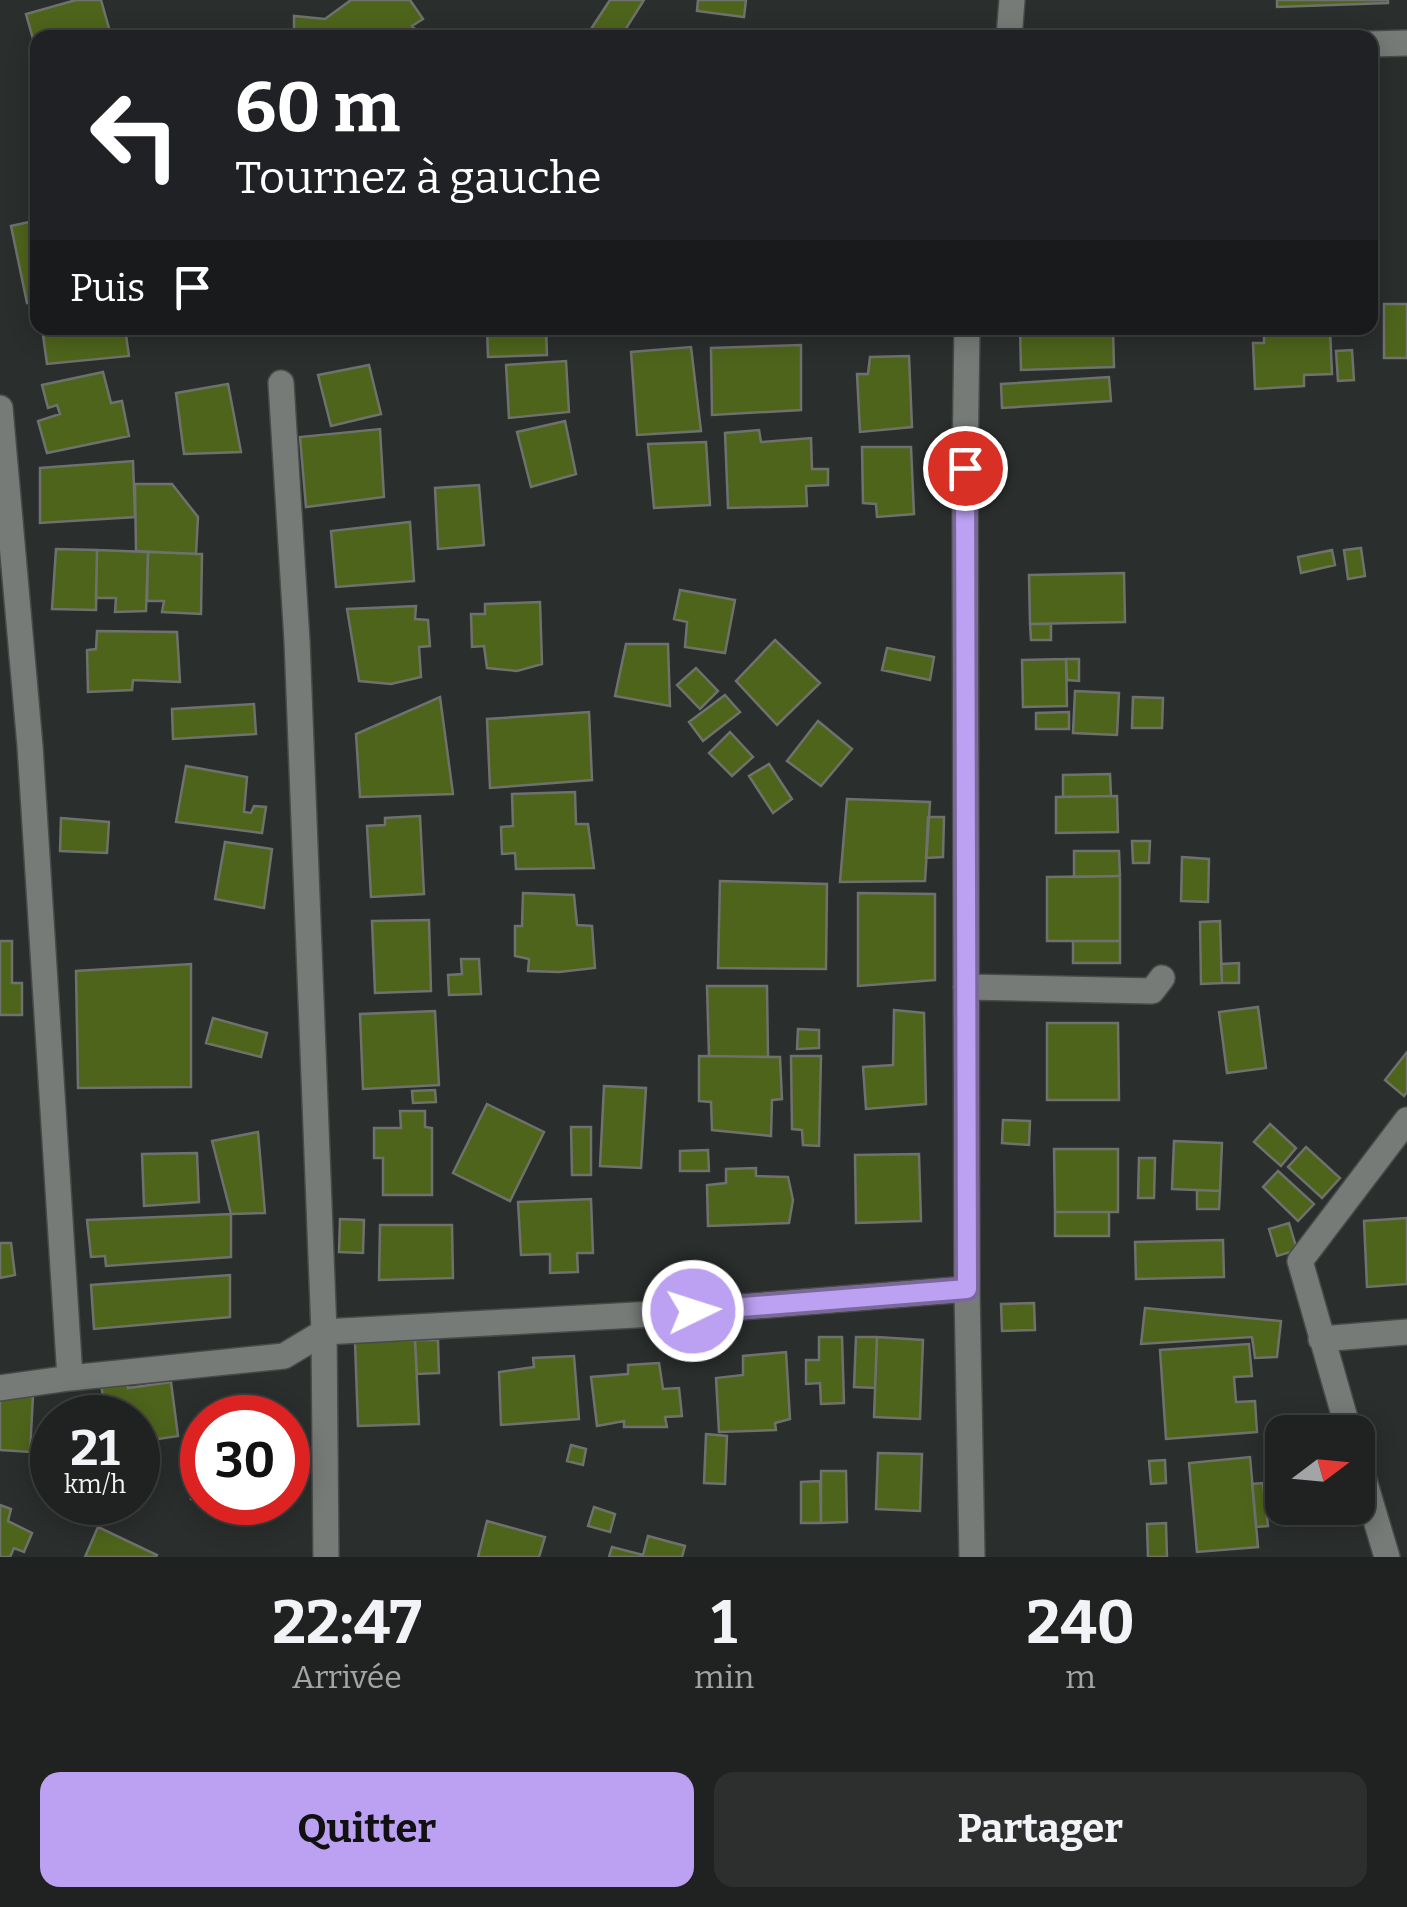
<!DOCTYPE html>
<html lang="fr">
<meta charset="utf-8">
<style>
body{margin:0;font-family:Bitter,serif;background:#2d2f2e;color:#f1f3f6;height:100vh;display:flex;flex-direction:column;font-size:38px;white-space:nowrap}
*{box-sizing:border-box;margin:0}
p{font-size:32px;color:#a2a4a5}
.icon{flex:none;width:55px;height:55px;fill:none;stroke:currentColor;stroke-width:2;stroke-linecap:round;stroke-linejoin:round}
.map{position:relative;height:1557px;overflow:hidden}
.sheet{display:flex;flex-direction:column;background:#202221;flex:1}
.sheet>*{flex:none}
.top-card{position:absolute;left:30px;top:30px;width:1348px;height:305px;border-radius:20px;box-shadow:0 5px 25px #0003,0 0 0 2px #3d3f3f;background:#202124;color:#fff;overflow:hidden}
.needle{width:65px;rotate:74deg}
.controls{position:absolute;left:1265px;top:1415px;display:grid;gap:20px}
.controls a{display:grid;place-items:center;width:110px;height:110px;border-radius:20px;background:#202221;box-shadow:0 5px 25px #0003,0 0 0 2px #3d3f3f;font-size:50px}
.speed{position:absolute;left:30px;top:1395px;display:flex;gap:20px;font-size:50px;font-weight:700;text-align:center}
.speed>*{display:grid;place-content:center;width:130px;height:130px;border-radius:50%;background:#202221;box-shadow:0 5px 25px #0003,0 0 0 2px #3d3f3f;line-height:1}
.speed small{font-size:25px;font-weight:400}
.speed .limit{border:15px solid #d22;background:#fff;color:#111}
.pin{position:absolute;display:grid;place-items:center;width:85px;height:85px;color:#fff;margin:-42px;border:5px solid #fff;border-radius:50%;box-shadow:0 2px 10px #0007}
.me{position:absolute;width:110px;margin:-55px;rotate:86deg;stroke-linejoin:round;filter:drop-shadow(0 0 8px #0008)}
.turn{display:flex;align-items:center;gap:35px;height:210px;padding:0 40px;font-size:45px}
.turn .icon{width:130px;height:130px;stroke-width:2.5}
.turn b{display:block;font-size:70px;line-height:85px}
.then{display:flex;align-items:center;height:95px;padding:0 40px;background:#0003;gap:20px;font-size:38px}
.eta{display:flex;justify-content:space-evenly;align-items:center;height:170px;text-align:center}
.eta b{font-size:60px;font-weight:700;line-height:70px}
.button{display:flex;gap:20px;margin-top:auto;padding:20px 40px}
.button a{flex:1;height:115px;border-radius:20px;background:#bca0f2;color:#111;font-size:40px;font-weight:700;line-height:115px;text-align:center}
.button a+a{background:#2d2f2e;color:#f1f3f6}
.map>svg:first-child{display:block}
.building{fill:#4e641b;stroke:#6f716d;stroke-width:2.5}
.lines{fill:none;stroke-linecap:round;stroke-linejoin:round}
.minor-casing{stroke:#474b48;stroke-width:28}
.minor{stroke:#777b78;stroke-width:25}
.route-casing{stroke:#7a689d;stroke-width:25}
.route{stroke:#bca0f2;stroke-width:18}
</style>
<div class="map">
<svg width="1407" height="1557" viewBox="0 0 1407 1557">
<rect width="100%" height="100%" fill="#2a2e2c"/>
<path class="building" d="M76,0h25l9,32 -18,6h-54l-1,15 -11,-39z
M351,0h59l13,19 -11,7 9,9 -3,3h-124v-22l31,3z
M610,0h34l-24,38h-22l-9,-6z
M698,0h48l-2,17 -47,-6z
M1277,0h111v3l-111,4z
M38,220v81l-11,2 -16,-77z
M1384,304h23v54h-23z
M42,328h83l4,28 -82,8z
M487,328h59l1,27 -59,2z
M1020,328h93l1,39 -93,3z
M1330,329l2,45 -28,1v11l-49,3 -2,-46h11v-11z
M801,345v65l-89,5 -1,-67z
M691,347l10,84 -64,4 -6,-83z
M1352,350l2,30 -16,1 -2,-30z
M909,356l3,71 -52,5 -3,-58h11l2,-17z
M566,361l3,51 -60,6 -3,-53z
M369,365l12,49 -50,12 -13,-51z
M103,372l8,31 11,-2 7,35 -82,17 -9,-32 22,-7 -3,-9 -9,3 -6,-23z
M1109,377l2,24 -109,7 -1,-24z
M228,384l13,68 -57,2 -8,-61z
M565,421l11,53 -45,13 -14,-55z
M380,429l4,68 -78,10 -6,-70z
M759,430l2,12 50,-4 1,31h16v16l-22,1 1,20 -79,2 -3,-75z
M706,442l4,63 -56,3 -6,-64z
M862,447h49l3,67 -37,3 -1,-13 -13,-1z
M133,461l2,56 -95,6v-55z
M135,484h37l26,33 -2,37 -60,-3z
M479,485l5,60 -46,4 -3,-61z
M410,522l4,59 -78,6 -5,-56z
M1361,548l4,28 -17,3 -4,-29z
M56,549l41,1 -1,60 -44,-1z
M97,550l51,2 -2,59 -31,1 1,-14h-20z
M1332,550l3,15 -34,8 -3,-16z
M148,552l54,2 -1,60 -39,-2 2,-11h-17z
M1124,573l1,49 -95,2 -1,-49z
M680,590l55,10 -10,53 -40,-6 2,-25 -13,-3z
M540,602l2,62 -25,7 -30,-3 -3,-22 -12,1 -1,-33h14v-10z
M416,606l-1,13 13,1 2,26 -11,1 2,30 -30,7 -32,-3 -12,-72z
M1030,624h21v16h-20z
M97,631l80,1 3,50 -47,-2 -1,10 -44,2 -1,-42 9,-1z
M775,640l45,43 -43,42 -41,-44z
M626,644h42l2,62 -55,-10z
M887,648l47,9 -4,23 -48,-10z
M1066,659h13v22l-12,-1z
M1066,659l1,47 -44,1 -1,-47z
M696,668l22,23 -18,18 -23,-24z
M1075,691l44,2 -2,42 -44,-2z
M725,695l15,17 -37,29 -14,-19z
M440,697l13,97 -93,3 -4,-63z
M1133,697l30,1 -1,30h-30z
M254,704l2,30 -83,5 -1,-30z
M589,712l3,68 -102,8 -3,-69z
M1069,712v17h-33v-16z
M818,721l34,28 -31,37 -34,-25z
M730,732l23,25 -21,19 -23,-23z
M769,764l23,35 -19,14 -24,-37z
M186,766l61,11 -3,35 7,1 3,-7 12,1 -4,26 -86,-11z
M1110,774l1,22 -48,1v-22z
M575,792l1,32h12l6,44 -78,1 -1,-16 -13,1 -1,-27 12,-1 -1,-32z
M1117,796l1,36 -62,1v-36z
M847,799l83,3 -5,79 -85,1z
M420,816l4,78 -53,3 -4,-71 18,-1v-7z
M928,817h16l-1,40 -17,1z
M61,818l48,4 -2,31 -47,-2z
M1132,841h18l-1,22h-16z
M225,842l47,7 -8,59 -49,-9z
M1074,851h45l1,25 -46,1z
M1182,857l27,2 -1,43 -27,-1z
M1120,876v65h-73v-64z
M720,881l107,3 -1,85 -108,-1z
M523,893l51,2 3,30 15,1 3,42 -36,4 -31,-1 1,-12 -14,-3v-30h7z
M858,893l77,1v86l-77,6z
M429,920l2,71 -56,2 -3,-72z
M1220,921l2,62 -21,1 -1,-62z
M0,941h12v42h10v32h-22z
M1073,941h47v22h-47z
M461,959h18l2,35 -32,1 -1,-20 14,-1z
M1239,963v20h-17l-1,-19z
M191,964v123l-113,1 -2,-117z
M707,986h60l1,71 -59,-1z
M1258,1007l8,61 -39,5 -8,-61z
M894,1010l30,3 2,91 -60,5 -3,-42 30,-2z
M435,1011l4,74 -76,4 -3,-75z
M213,1018l54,15 -6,24 -55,-14z
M1047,1023h71l1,77h-72z
M798,1029l21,1v18l-22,1z
M1407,1052v40l-3,4 -19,-16z
M699,1056l81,1 2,42 -10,1 -1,36 -59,-6 -1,-28 -12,-1z
M791,1056h30l-2,90 -16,-1 -1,-15 -10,-1z
M604,1086l42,2 -5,80 -41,-2z
M435,1090l1,12 -23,1 -1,-12z
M487,1104l57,28 -34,69 -57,-28z
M400,1111h25v16l7,1v67h-49v-37h-9v-30h27z
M1003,1120l27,1 -1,24 -27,-2z
M1270,1124l26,24 -15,18 -27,-24z
M571,1127h20v48h-19z
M258,1132l7,81 -34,1 -19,-73z
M1174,1141l48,2 -2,48 -48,-2z
M1306,1147l34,31 -18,20 -34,-31z
M1054,1149h64v63h-63z
M708,1150l1,21h-29v-20z
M197,1153l2,49 -55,4 -2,-52z
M919,1154l2,67 -65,2 -1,-68z
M1139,1158h16l-1,40h-16z
M756,1168v8l32,1 5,23 -4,23 -81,3 -1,-41 19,-2v-14z
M1278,1171l36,33 -16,17 -35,-34z
M1197,1190l23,1 -1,18h-22z
M591,1199l2,54h-16l1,19 -28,1v-19l-29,1 -3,-53z
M1055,1212h54v24h-54z
M231,1214v43l-125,9 -1,-10 -14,1 -4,-37z
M1407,1218v66l-40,3 -3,-66z
M340,1219l24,1 -1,33 -24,-1z
M1289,1223l8,27 -20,6 -8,-27z
M380,1225h72l1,53 -74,2z
M1223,1240l1,37 -88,2 -1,-37z
M0,1243h11l4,32 -15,3z
M230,1275v42l-136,12 -3,-44z
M1034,1303l1,27 -33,1 -1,-27z
M1145,1308l136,13 -4,36 -22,1 -3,-21 -111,7z
M697,1334l2,21 -18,1 -2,-21z
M819,1337h23l2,66 -23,1 -1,-21 -14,1v-24h13z
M856,1337h21l-2,51 -21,-1z
M877,1337l46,3 -3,79 -46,-2z
M415,1340h23l1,33 -22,1z
M415,1340l4,84 -61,2 -3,-84z
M1249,1344l3,32 -18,1 2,25 19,-1 2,31 -91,7 -6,-89z
M786,1352l4,67 -15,4 1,7 -57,2 -3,-54 27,-3v-19z
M574,1356l5,63 -78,6 -2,-53 35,-5 -1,-9z
M659,1363l4,26 16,-1 3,28 -17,1 2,10h-43v-6l-27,5 -6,-49 37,-3v-9z
M127,1380l1,8 43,-6 7,54 -40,6v-24h-31l-6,-33z
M33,1396l-3,56 -30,-2v-51z
M706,1434l21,2 -2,48 -21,-1z
M571,1445l15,4 -3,16 -16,-4z
M878,1453l44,1 -2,57 -44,-2z
M1250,1457l8,90 -61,5 -8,-89z
M1165,1460l1,23 -15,1 -2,-23z
M821,1471h25l1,51 -26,1z
M197,1481l5,1v20h22l-3,8 -30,-11z
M820,1481l1,42h-20v-41z
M1263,1483l5,43 -12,1 -4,-43z
M0,1505l11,4 -3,12 24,12 -8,19 -10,-4 -4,9h-10z
M594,1507l21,7 -5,18 -22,-6z
M487,1521l58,16 -6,20h-61z
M1166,1523l1,34h-19l-1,-33z
M98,1527l59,28 -1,2h-71z
M648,1536l37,10 -3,11h-73l3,-10 31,8z"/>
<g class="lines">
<defs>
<path id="minor" d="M1009,38l3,-38
M1370,44l37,-1
M967,328l-2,139 2,822 5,268
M281,383l16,258 27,691 2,225
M0,408l30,338 40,632
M966,987l186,4 10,-13
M1321,1339l86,-7
M0,1388l70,-10 214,-22 40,-24 330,-18 313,-25
M1349,1432l-49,-171 107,-141
M1358,1460l29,97"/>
</defs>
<use href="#minor" class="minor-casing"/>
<use href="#minor" class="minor"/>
</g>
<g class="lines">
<defs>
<path id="route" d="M693,1311l274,-22 -2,-821"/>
</defs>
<use href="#route" class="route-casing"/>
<use href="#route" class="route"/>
</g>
</svg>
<div class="controls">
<a><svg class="needle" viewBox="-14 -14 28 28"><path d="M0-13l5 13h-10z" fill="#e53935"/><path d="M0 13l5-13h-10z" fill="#a2a4a5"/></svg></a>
</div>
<div class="speed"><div>21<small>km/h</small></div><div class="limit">30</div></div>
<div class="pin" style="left:965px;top:468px;background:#d93025"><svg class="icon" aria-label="arrive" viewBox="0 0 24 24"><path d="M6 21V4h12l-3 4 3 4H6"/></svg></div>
<svg class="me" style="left:693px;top:1311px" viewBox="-20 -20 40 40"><circle r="17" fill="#bca0f2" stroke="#fff" stroke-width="3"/><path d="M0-11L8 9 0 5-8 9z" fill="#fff"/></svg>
<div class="top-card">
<div class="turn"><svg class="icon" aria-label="left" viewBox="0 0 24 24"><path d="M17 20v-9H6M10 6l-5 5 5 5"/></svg><div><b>60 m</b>Tournez à gauche</div></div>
<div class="then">Puis<svg class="icon" aria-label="arrive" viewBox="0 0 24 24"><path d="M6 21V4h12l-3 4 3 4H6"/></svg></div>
</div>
</div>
<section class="sheet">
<div class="eta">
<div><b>22:47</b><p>Arrivée</p></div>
<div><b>1</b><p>min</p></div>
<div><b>240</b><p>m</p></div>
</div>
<div class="button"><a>Quitter</a><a>Partager</a></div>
</section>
